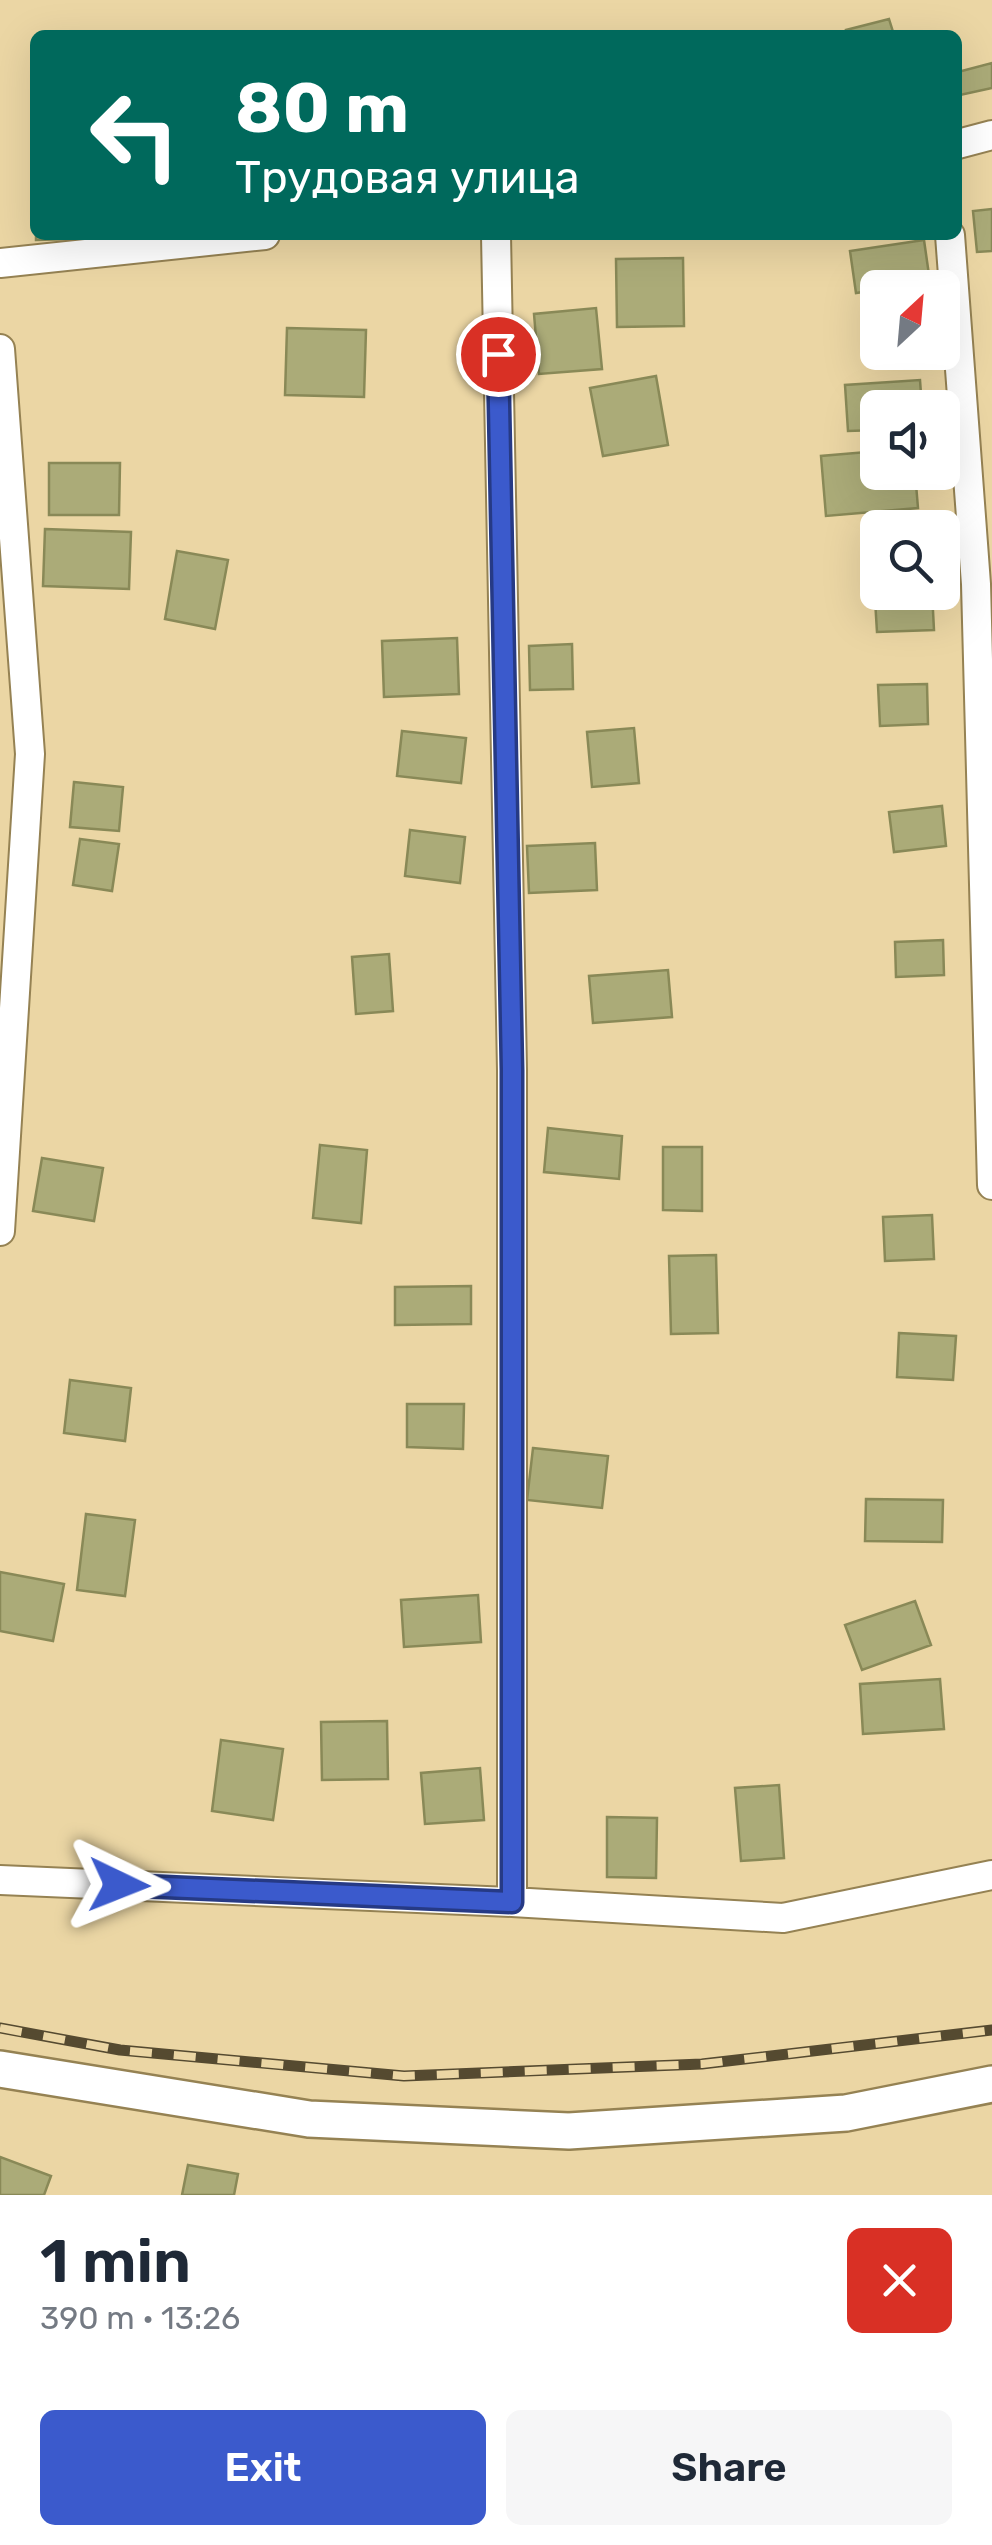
<!DOCTYPE html>
<meta charset="utf-8">
<style>
body{margin:0;font-family:Rubik,sans-serif;background:#f6f6f7;color:#1f2937;height:100vh;display:flex;flex-direction:column;font-size:38px;white-space:nowrap}
*{box-sizing:border-box;margin:0}
p{font-size:32px;color:#747a83}
.icon{flex:none;width:55px;height:55px;fill:none;stroke:currentColor;stroke-width:2;stroke-linecap:round;stroke-linejoin:round}
.map{position:relative;height:2195px;overflow:hidden}
.sheet{display:flex;flex-direction:column;background:#fff;flex:1}
.sheet>*{flex:none}
.guide{position:absolute;left:30px;top:30px;width:932px;height:210px;border-radius:15px;box-shadow:0 10px 40px #0002;background:#00695c;color:#fff;overflow:hidden}
.needle{width:65px;rotate:26deg}
.buttons{position:absolute;left:860px;top:270px;display:grid;gap:20px}
.buttons a{display:grid;place-items:center;width:100px;height:100px;border-radius:15px;background:#fff;box-shadow:0 10px 40px #0002;font-size:50px}
.pin{position:absolute;display:grid;place-items:center;width:85px;height:85px;color:#fff;margin:-42px;border:5px solid #fff;border-radius:50%;box-shadow:0 2px 10px #0007}
.me{position:absolute;width:110px;margin:-55px;rotate:92deg;stroke-linejoin:round;filter:drop-shadow(0 0 8px #0008)}
.turn{display:flex;align-items:center;gap:35px;height:210px;padding:0 40px;font-size:45px}
.turn .icon{width:130px;height:130px;stroke-width:2.5}
.turn b{display:block;font-size:70px;line-height:85px}
.round{display:grid;place-items:center;flex:none;width:105px;height:105px;border-radius:15px;background:#f6f6f7}
.overview{display:flex;align-items:center;justify-content:space-between;height:170px;padding:0 40px}
h1{font-size:60px;font-weight:600;line-height:75px}
.primary-button{display:flex;gap:20px;margin-top:auto;padding:20px 40px}
.primary-button a{flex:1;height:115px;border-radius:15px;background:#3b5acc;color:#fff;font-size:40px;font-weight:600;line-height:115px;text-align:center}
.primary-button a+a{background:#f6f6f7;color:#1f2937}
.map>svg:first-child{display:block}
.building{fill:#abab78;stroke:#898957;stroke-width:2.5}
.lines{fill:none;stroke-linecap:round;stroke-linejoin:round}
.minor-casing{stroke:#958253;stroke-width:32}
.tertiary-casing{stroke:#958253;stroke-width:40}
.minor{stroke:#fff;stroke-width:28}
.tertiary{stroke:#fff;stroke-width:35}
.rail-casing{stroke:#554a30;stroke-width:11}
.rail{stroke:#ebd6a4;stroke-width:8;stroke-dasharray:22;stroke-linecap:butt}
.route-casing{stroke:#263a85;stroke-width:25}
.route{stroke:#3b5acc;stroke-width:18}
</style>
<div class="map">
<svg width="992" height="2195" viewBox="0 0 992 2195">
<rect width="100%" height="100%" fill="#ebd6a4"/>
<path class="building" d="M889,19l5,16h-47l-1,-5z
M992,63v25l-32,7 -2,-23z
M992,209v42l-15,1 -4,-41z
M36,235h38v4l-38,1z
M924,240l6,42 -74,11 -6,-42z
M683,258l1,68 -67,1 -1,-68z
M596,308l6,61 -63,5 -5,-60z
M287,328l79,2 -2,67 -79,-2z
M656,376l12,69 -65,11 -13,-68z
M920,380l2,28h-44v22l-30,1 -3,-46z
M878,451v21h37l3,36 -92,8 -5,-60z
M49,463h71l-1,52h-70z
M45,529l86,3 -2,57 -86,-3z
M177,551l51,9 -13,69 -50,-10z
M878,582v10h54l2,38 -57,2 -3,-49z
M457,638l2,56 -75,3 -2,-56z
M572,644l1,45 -43,1 -1,-44z
M927,684l1,40 -48,2 -2,-41z
M634,728l5,55 -47,4 -5,-55z
M402,731l64,7 -5,45 -64,-7z
M74,782l49,5 -4,44 -49,-4z
M942,806l4,40 -52,6 -5,-40z
M410,830l55,7 -5,46 -55,-7z
M80,839l39,5 -7,47 -39,-6z
M595,843l2,47 -68,3 -2,-47z
M943,940l1,35 -48,2 -1,-35z
M389,954l4,57 -37,3 -4,-57z
M668,970l4,47 -79,6 -4,-47z
M548,1128l74,8 -3,43 -75,-7z
M320,1145l47,5 -6,73 -48,-5z
M663,1147h39v64l-39,-1z
M42,1158l61,10 -9,53 -61,-10z
M932,1215l2,44 -49,2 -2,-44z
M716,1255l2,78 -47,1 -2,-78z
M471,1286v38l-76,1v-38z
M899,1333l57,3 -3,44 -56,-3z
M70,1380l61,8 -6,53 -61,-8z
M407,1404h57l-1,45 -56,-2z
M533,1448l75,8 -6,52 -75,-8z
M866,1499l77,1 -1,42 -77,-1z
M86,1514l49,6 -10,76 -48,-6z
M0,1572l64,12 -11,57 -53,-10z
M478,1595l3,47 -77,5 -3,-47z
M915,1601l16,44 -69,25 -17,-45z
M940,1679l4,50 -81,5 -3,-50z
M387,1721l1,58 -66,1 -1,-58z
M221,1740l62,9 -10,71 -61,-9z
M480,1768l4,52 -59,4 -4,-51z
M779,1785l5,73 -43,3 -6,-73z
M607,1817l50,1 -1,60 -49,-1z
M0,2157l51,19 -7,19h-44z
M188,2165l50,9 -4,21h-52z"/>
<g class="lines">
<defs>
<path id="minor" d="M958,144l34,-9
M496,235l16,835v832
M950,235l26,349 16,601
M0,263l265,-28
M0,349l30,405 -30,477
M0,1880l512,22 271,16 209,-43"/>
<path id="tertiary" d="M0,2069l309,50 260,12 277,-18 146,-29"/>
</defs>
<use href="#minor" class="minor-casing"/>
<use href="#tertiary" class="tertiary-casing"/>
<use href="#minor" class="minor"/>
<use href="#tertiary" class="tertiary"/>
<defs>
<path id="rail" d="M0,2028l120,22 284,26 298,-12 290,-34"/>
</defs>
<use href="#rail" class="rail-casing"/>
<use href="#rail" class="rail"/>
</g>
<g class="lines">
<defs>
<path id="route" d="M119,1885l393,17v-832l-14,-716"/>
</defs>
<use href="#route" class="route-casing"/>
<use href="#route" class="route"/>
</g>
</svg>
<div class="buttons">
<a><svg class="needle" viewBox="-14 -14 28 28"><path d="M0-13l5 13h-10z" fill="#e53935"/><path d="M0 13l5-13h-10z" fill="#747a83"/></svg></a>
<a><svg class="icon" aria-label="sound" viewBox="0 0 24 24"><path d="M4 9h4l5-4v14l-5-4H4zM17 9q2 3 0 6"/></svg></a>
<a><svg class="icon" aria-label="search" viewBox="0 0 24 24"><circle cx="10" cy="10" r="6"/><path d="M15 15l6 6"/></svg></a>
</div>
<div class="pin" style="left:498px;top:354px;background:#d93025"><svg class="icon" aria-label="arrive" viewBox="0 0 24 24"><path d="M6 21V4h12l-3 4 3 4H6"/></svg></div>
<svg class="me" style="left:119px;top:1885px" viewBox="-20 -20 40 40"><path d="M0-17L14 15 0 8-14 15z" fill="#3b5acc" stroke="#fff" stroke-width="4"/></svg>
<div class="guide">
<div class="turn"><svg class="icon" aria-label="left" viewBox="0 0 24 24"><path d="M17 20v-9H6M10 6l-5 5 5 5"/></svg><div><b>80 m</b>Трудовая улица</div></div>
</div>
</div>
<section class="sheet">
<div class="overview"><div><h1>1 min</h1><p>390 m · 13:26</p></div><a class="round" style="background:#d93025;color:#fff"><svg class="icon" aria-label="close" viewBox="0 0 24 24"><path d="M6 6l12 12M18 6L6 18"/></svg></a></div>
<div class="primary-button"><a>Exit</a><a>Share</a></div>
</section>
